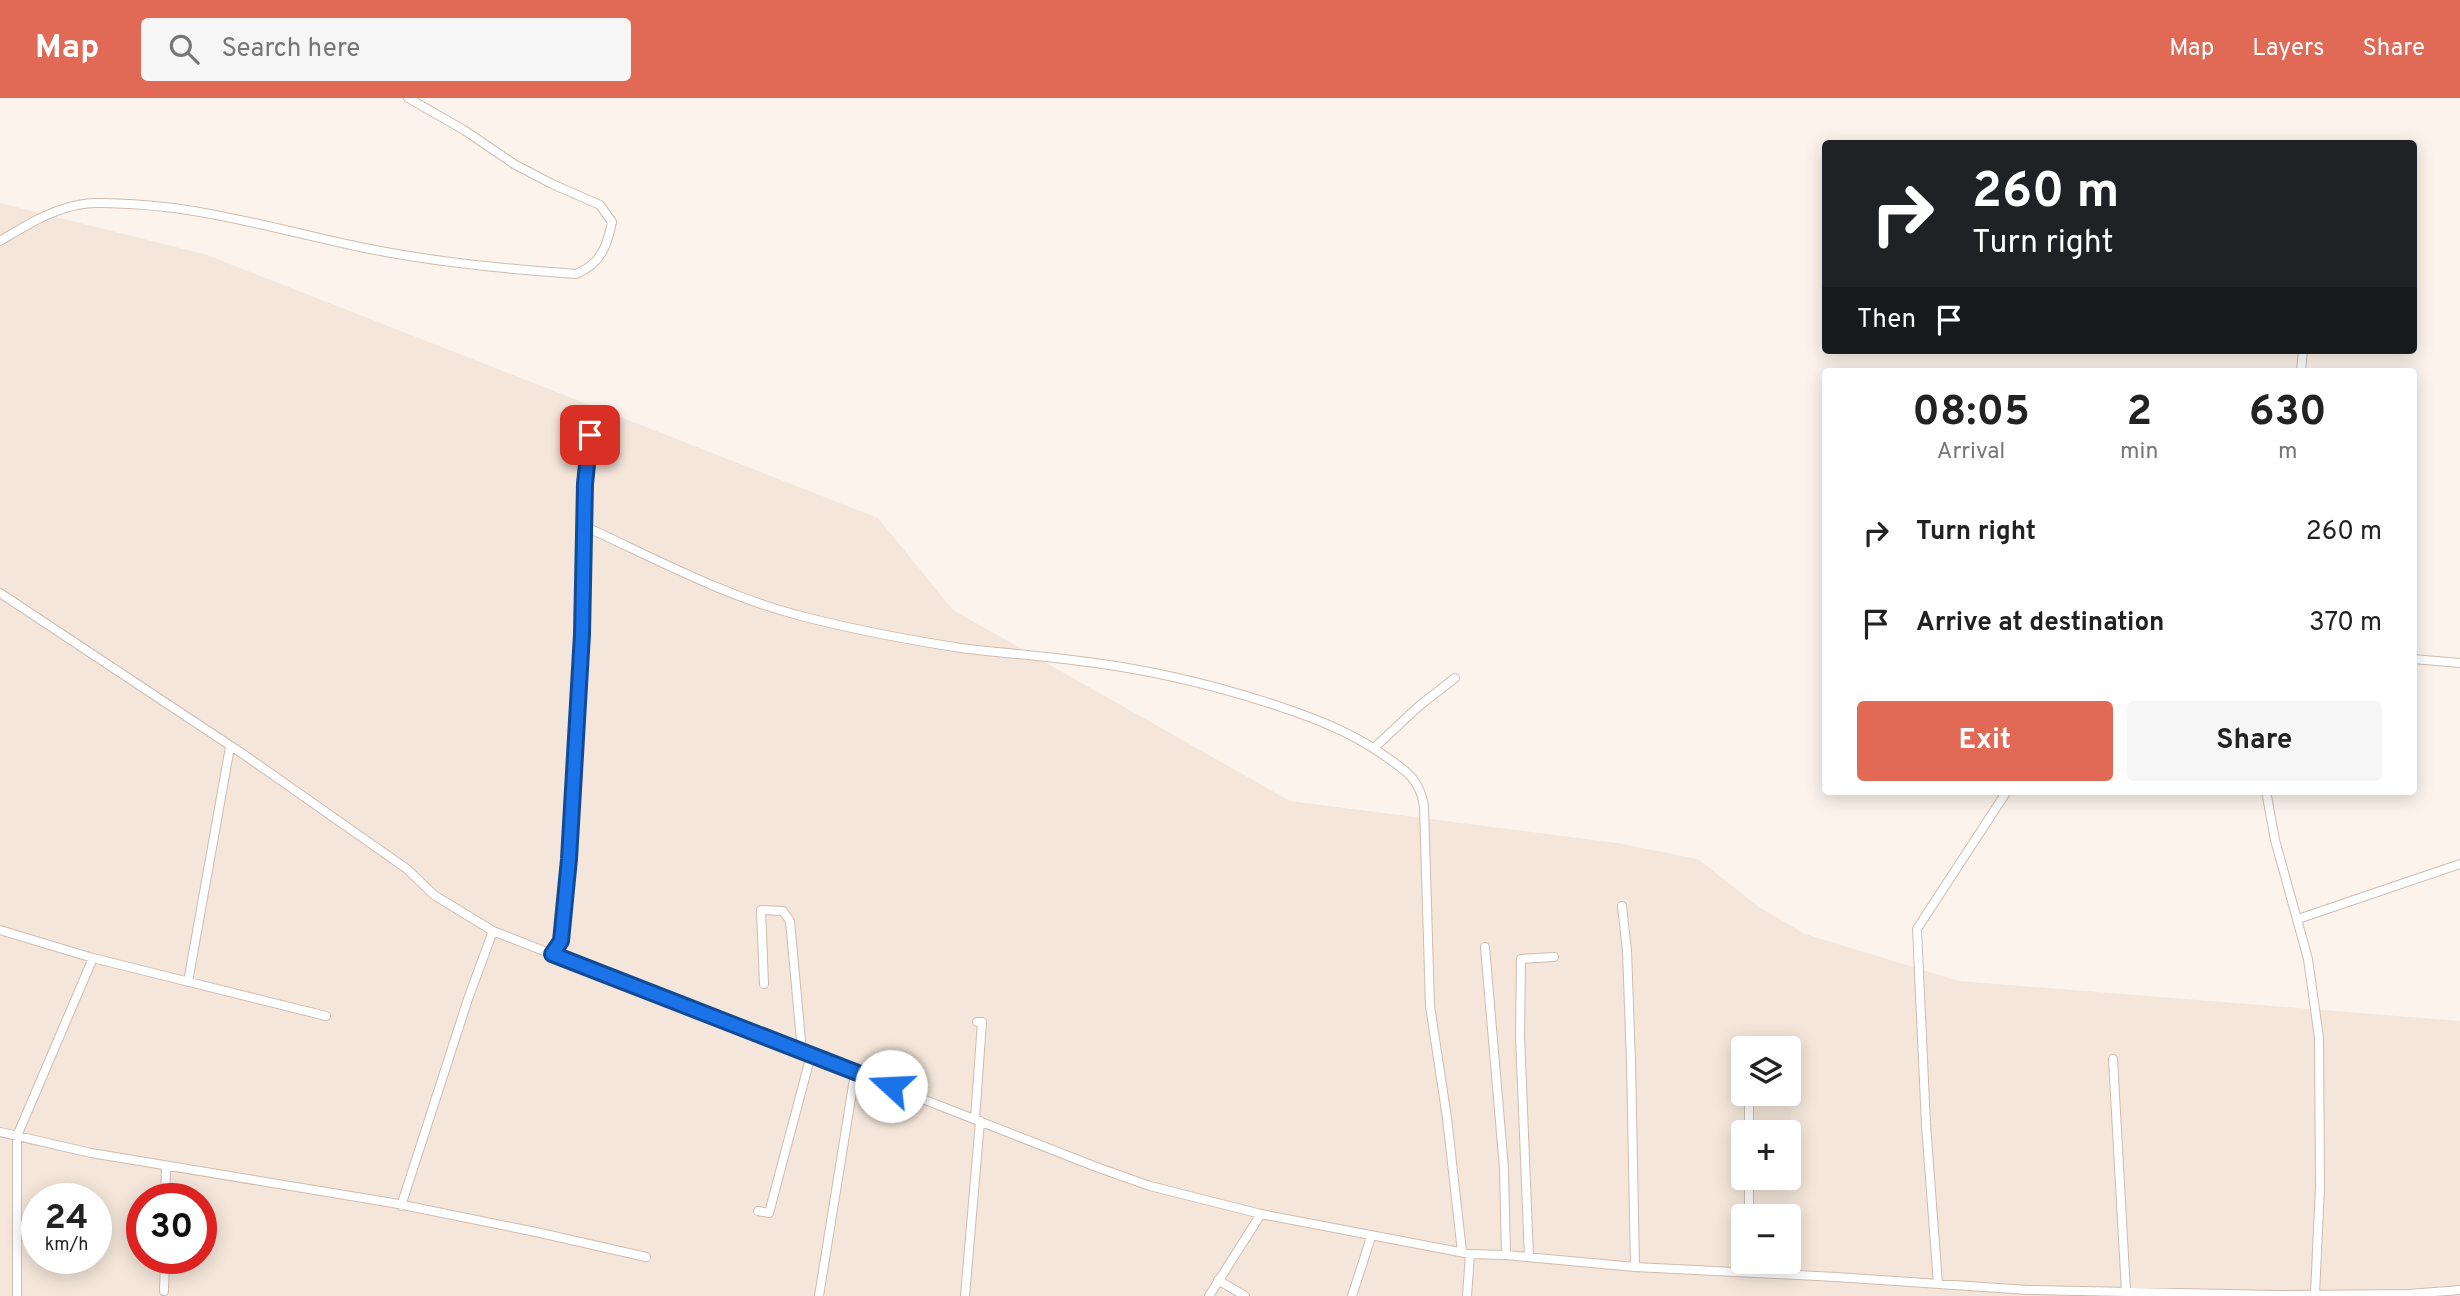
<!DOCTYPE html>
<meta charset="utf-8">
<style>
body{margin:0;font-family:Overpass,sans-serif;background:#f6f6f6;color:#222;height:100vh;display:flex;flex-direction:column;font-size:26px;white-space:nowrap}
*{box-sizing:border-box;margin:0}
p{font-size:23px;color:#767676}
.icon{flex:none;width:38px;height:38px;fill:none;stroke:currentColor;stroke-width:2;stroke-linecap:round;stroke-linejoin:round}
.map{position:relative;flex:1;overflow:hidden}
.sheet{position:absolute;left:1822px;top:270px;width:595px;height:427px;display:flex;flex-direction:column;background:#fff;border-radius:7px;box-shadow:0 4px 18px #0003}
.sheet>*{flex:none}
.guide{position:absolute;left:1822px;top:42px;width:595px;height:214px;border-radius:7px;box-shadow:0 4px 18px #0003;background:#202124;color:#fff;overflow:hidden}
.buttons{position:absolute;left:1731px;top:938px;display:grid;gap:14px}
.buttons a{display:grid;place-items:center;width:70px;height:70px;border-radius:7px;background:#fff;box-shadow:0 4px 18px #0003;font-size:35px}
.speed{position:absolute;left:21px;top:1085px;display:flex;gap:14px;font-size:35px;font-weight:700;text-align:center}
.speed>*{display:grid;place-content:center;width:91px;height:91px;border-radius:50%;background:#fff;box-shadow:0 4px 18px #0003;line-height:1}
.speed small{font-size:18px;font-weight:400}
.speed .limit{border:10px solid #d22;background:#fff;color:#111}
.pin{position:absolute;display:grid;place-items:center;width:60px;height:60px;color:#fff;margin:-30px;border-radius:14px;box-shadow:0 4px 10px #0006}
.me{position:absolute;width:77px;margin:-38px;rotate:290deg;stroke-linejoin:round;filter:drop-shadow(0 0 5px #0008)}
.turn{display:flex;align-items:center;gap:24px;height:147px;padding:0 35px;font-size:32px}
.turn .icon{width:91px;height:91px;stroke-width:2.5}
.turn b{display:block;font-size:49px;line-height:60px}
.then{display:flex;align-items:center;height:66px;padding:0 35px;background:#0003;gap:14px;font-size:26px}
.eta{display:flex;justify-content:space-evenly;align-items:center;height:119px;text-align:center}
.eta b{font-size:42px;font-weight:700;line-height:49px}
.action{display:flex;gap:14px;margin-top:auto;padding:14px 35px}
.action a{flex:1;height:80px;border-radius:7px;background:#e16a56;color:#fff;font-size:28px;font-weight:700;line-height:80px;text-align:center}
.action a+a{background:#f6f6f6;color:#222}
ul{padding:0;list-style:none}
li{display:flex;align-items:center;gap:21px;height:91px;padding:0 35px}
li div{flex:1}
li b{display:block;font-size:26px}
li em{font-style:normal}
header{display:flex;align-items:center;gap:42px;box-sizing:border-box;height:98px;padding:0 35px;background:#e16a56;color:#fff}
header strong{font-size:33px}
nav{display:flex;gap:38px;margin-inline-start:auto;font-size:24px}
.search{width:490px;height:63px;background:#f6f6f6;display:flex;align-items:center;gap:18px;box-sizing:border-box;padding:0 24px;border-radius:7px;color:#767676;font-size:26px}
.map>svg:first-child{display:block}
.residential{fill:#f4e6da;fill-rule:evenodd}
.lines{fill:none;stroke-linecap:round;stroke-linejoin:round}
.minor-casing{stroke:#cfbcb0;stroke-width:10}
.minor{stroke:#fff;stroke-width:8}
.route-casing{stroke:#114b97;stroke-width:18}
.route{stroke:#1a73e8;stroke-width:12}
</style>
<header>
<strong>Map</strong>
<div class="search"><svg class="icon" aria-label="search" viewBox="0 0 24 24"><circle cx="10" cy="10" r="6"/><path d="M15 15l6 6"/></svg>Search here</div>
<nav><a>Map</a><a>Layers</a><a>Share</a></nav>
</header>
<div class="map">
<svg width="2460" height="1198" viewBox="0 0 2460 1198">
<rect width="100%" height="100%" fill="#fcf4ec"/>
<path class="residential" d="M0,105l207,52 671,263 75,92 337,191 327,42 81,16 61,48 46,27 154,47 501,40v275h-2460zM1743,950h45v46h-45zM1743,1034h45v46h-45zM37,1101h59v59h-59zM142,1101h59v59h-59zM1743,1118h45v46h-45z"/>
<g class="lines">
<defs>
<path id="minor" d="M0,143c22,-13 42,-26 66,-33 21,-7 43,-5 64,-4 79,4 153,27 230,43 71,15 144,22 216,27 25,-10 31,-28 36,-52l-12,-17 -48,-21 -38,-20 -50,-34 -56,-32
M2301,273l2,-21
M584,428c72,33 144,72 221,91 51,13 104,23 156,31 37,5 74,7 111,12 70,8 140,24 206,46 36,12 70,25 101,46 24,17 40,24 45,54l6,200 17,112 15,134
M0,495l243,161 164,115 27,26 59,36 606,237 51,18 111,28 209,40 36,1 129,12 201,10 192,13 249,5 132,-1 51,-4
M2413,561l47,4
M1374,650l45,-42 36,-28
M2266,693l9,49 33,119 11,79 1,149 -5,107
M1622,808l5,45 4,111 4,205
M2298,821l162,-55
M0,832l93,28 233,58
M1485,849l19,221 2,87
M553,856l7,-13 9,-82 13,-225 3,-150 6,-65
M188,884l42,-235
M764,886l-3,-74 22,1 7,10 12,130
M2113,961l13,233
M1749,996v38
M975,1021l7,-97h-5
M0,1034l91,21 302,50 143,29 110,25
M1749,1080v38
M165,1101l1,-32
M401,1108l67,-207 25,-68
M758,1113l11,2 42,-158
M1529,1159l-9,-221 1,-77 33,-2
M1218,1182l27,16
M1938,1186l-12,-159 -9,-196 90,-138
M164,1193l1,-33
M17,1198v-160l76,-178
M819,1198l36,-223
M965,1198l15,-175
M1209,1198l52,-82
M1352,1198l19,-59
M1467,1198l3,-42"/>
</defs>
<use href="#minor" class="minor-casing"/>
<use href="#minor" class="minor"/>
</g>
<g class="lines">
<defs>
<path id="route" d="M590,337l-5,49 -3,150 -13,225 -8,82 -9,13 339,132"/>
</defs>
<use href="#route" class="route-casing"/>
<use href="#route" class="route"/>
</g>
</svg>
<div class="buttons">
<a><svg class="icon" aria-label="layers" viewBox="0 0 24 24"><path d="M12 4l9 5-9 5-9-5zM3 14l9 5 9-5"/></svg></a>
<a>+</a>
<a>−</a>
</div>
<div class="speed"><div>24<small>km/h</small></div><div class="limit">30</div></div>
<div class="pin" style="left:590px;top:337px;background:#d93025"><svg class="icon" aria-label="arrive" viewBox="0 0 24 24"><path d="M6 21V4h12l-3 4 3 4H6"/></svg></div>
<svg class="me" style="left:891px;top:988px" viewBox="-20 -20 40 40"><circle r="19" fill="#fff"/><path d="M0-13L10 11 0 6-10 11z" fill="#1a73e8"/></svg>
<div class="guide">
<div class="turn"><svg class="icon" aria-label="right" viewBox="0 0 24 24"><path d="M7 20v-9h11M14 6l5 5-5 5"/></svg><div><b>260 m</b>Turn right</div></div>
<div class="then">Then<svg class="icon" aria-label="arrive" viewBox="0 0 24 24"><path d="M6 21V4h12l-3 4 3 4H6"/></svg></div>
</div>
<section class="sheet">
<div class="eta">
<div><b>08:05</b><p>Arrival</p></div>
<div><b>2</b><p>min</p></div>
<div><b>630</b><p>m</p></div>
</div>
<ul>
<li><svg class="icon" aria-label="right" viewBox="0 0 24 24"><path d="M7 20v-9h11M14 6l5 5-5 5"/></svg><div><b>Turn right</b></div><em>260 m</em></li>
<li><svg class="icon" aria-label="arrive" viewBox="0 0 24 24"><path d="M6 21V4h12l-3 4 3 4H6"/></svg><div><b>Arrive at destination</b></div><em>370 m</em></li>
</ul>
<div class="action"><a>Exit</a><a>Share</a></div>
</section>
</div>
